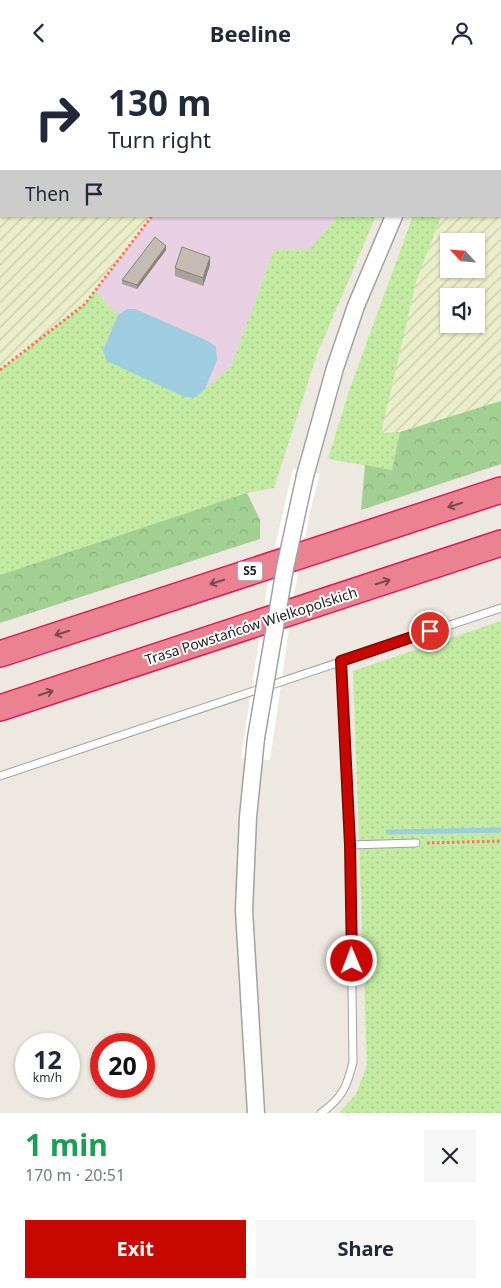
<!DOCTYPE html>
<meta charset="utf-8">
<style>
body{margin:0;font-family:"Noto Sans",sans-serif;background:#f6f6f7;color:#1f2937;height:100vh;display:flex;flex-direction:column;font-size:19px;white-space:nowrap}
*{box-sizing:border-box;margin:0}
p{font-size:16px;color:#747a83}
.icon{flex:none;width:28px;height:28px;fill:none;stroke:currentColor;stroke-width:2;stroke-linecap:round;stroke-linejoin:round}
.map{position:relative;height:1048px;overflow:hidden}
.drawer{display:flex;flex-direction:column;background:#fff;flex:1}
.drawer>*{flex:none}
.banner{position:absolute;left:0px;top:0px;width:501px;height:152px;box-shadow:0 1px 4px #0004;background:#fff;color:#1f2937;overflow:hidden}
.needle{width:32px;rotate:296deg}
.tools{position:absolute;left:440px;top:168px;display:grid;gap:10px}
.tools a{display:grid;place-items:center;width:45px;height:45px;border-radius:0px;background:#fff;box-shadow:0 1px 4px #0004;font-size:25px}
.speed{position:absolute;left:15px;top:968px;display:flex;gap:10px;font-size:25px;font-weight:700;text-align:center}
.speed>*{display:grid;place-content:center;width:65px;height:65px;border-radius:50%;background:#fff;box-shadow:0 1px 4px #0004;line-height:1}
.speed small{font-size:12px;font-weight:400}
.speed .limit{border:8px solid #d22;background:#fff;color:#111}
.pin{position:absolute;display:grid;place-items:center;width:42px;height:42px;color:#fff;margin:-21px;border:2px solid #fff;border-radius:50%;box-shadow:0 1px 5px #0007}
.me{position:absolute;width:55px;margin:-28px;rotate:359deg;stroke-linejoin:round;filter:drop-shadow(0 0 4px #0008)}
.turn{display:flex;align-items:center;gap:18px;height:105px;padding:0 25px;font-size:22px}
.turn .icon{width:65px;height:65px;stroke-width:2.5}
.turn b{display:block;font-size:35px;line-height:42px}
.then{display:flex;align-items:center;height:48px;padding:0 25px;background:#0003;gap:10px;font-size:19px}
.round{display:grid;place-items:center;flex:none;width:52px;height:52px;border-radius:0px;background:#f6f6f7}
.head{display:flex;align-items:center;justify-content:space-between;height:85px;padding:0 25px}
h1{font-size:30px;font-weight:700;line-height:38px;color:#1e9e55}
.cta{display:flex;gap:10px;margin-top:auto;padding:10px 25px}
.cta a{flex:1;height:58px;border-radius:0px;background:#c60800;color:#fff;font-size:20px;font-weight:700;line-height:58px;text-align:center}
.cta a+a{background:#f6f6f7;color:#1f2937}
header{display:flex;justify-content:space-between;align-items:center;height:65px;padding:0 25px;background:#fff;font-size:22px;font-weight:700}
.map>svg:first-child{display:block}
.industrial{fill:#e7d1e2}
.farmland{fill:url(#farmland-furrows);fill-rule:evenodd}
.grass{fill:url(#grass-dots)}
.forest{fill:url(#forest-crowns)}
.water{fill:#9dcdde}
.pier{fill:#fff}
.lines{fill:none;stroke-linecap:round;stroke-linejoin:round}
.stream{stroke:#9dcdde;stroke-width:5}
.service-casing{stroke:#a2a2a2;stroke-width:9}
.tertiary-casing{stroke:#a2a2a2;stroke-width:19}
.motorway-casing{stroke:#dd1b56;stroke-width:28}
.path{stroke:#ff765f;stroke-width:3;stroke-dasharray:2.5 2.5;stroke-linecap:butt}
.service{stroke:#fff;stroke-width:7}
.tertiary{stroke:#fff;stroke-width:16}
.motorway{stroke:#ea8291;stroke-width:25}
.tertiary-bridge-casing{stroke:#a2a2a2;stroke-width:19;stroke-linecap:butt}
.tertiary-bridge{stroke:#fff;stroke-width:16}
.wall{fill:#a9a19a}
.shaded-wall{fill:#8a837d}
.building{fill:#c5bbb3;stroke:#8a837d}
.oneway{stroke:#784950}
.route-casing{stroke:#810500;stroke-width:12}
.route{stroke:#c60800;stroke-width:9}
.labels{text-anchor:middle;stroke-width:4;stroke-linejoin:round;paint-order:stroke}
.shield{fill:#fff;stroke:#5f5f5f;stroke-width:1}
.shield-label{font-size:12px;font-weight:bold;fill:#1b1b1b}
.street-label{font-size:14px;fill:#1b1b1b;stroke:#fff}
</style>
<header><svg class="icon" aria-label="back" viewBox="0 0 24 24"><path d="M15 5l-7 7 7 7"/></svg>Beeline<svg class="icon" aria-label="person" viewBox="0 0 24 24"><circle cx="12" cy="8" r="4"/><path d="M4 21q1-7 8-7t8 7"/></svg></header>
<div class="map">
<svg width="501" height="1048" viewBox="0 0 501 1048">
<defs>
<pattern id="farmland-furrows" width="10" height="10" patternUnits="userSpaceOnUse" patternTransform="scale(1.25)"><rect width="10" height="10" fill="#eaeec9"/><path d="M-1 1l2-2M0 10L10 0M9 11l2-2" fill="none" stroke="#c8ccac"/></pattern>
<pattern id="grass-dots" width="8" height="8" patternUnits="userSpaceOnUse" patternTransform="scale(1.25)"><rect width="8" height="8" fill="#c3eba2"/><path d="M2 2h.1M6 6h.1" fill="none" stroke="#a7c98b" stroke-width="1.8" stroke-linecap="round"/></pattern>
<pattern id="forest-crowns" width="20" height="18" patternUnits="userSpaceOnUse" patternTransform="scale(1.25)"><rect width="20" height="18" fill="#a2cf92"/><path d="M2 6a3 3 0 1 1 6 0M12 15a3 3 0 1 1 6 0" fill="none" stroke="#8bb17d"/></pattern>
</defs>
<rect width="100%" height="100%" fill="#ede9e0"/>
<path class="industrial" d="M152,151h186l-29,33 -35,1 -43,117 -35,30 -101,-106z"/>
<path class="farmland" d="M0,0h327l-326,1v150h151l-67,88 -85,66z
M500,80l1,256 -101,31 -19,1 35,-151 25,-66h59zM449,176h27v28h-27zM449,231h27v28h-27z"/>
<path class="grass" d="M338,151h38l-59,138 -43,134 -27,5 -247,82v-205l85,-66 10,-13 23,24 -15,35 93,46 35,-29 43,-117 35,-1z
M413,151h28l-25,66 -35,151 19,-1 -8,38 -64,-11 22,-71z
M501,556v492h-162l17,-19 11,-29 -14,-394z"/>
<path class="forest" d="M501,336v63l-140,46 4,-45 27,5 8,-38z
M247,428l13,27v19l-260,84v-48z"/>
<path class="water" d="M127,244h8l73,32 8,6 1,13 -12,29 -9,8h-11l-78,-36 -4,-11 15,-35z"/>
<path class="pier" d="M293,404l27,5 -10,38 -16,83 -24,165 -29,-2 28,-184z"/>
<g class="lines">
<path class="stream" d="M388,767l113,-2"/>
<defs>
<path id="service" d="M500,50h1
M0,711l501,-168
M350,780l66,-2
M321,1048c21,-15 26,-26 32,-51l-3,-217 -9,-184"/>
<path id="tertiary" d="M468,1v-1
M305,411l30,-108 21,-62 38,-90
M256,1048l-12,-203 4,-93 8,-79"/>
<path id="motorway" d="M0,589l501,-164
M0,643l501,-165"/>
</defs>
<use href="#service" class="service-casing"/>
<use href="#tertiary" class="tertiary-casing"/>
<use href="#motorway" class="motorway-casing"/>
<path class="path" d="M325,1l2,-1
M0,305l85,-66 67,-88
M427,778l74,-2"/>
<use href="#service" class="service"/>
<use href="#tertiary" class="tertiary"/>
<use href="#motorway" class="motorway"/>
<defs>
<path id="tertiary-bridge" d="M256,673l29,-170 20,-92"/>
</defs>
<use href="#tertiary-bridge" class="tertiary-bridge-casing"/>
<use href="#tertiary-bridge" class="tertiary-bridge"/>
</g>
<path class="wall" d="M166,185l-29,39 -15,-5v-4z
M210,200l-7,21 -28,-10v-8z"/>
<path class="shaded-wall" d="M166,181v4l-29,39v-4z
M210,192v8l-7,21v-8z"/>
<path class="building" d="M155,172l11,9 -29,39 -15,-5z
M182,182l28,10 -7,21 -28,-10z"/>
<defs><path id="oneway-shaft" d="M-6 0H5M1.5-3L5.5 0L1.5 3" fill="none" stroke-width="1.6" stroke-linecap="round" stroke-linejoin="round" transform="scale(1.25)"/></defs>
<g class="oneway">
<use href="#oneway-shaft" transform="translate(455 440) rotate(162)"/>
<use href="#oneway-shaft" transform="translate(217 517) rotate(162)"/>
<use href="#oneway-shaft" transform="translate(383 517) rotate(-18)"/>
<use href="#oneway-shaft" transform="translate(62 568) rotate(162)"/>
<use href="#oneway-shaft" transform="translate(46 628) rotate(-18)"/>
</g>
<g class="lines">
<defs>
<path id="route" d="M352,896l-2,-116 -9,-184 89,-30"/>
</defs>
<use href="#route" class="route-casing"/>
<use href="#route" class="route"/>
</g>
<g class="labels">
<rect class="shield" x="237.5" y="496.5" width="25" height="19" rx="4"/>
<g class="shield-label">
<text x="250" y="510">S5</text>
</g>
<g class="street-label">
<text transform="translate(251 561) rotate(-18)" y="5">Trasa Powstańców Wielkopolskich</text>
</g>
</g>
</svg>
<div class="tools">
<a><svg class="needle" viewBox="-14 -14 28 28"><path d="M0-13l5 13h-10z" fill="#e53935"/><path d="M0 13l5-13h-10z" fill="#747a83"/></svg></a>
<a><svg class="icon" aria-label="sound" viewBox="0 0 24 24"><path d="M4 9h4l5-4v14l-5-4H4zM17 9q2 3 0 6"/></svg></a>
</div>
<div class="speed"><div>12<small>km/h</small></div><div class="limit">20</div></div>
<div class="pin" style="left:430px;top:566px;background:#d93025"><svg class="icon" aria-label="arrive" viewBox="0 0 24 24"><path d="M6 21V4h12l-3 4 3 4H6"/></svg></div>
<svg class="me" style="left:352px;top:896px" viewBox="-20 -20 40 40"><circle r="17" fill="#c60800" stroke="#fff" stroke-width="3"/><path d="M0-11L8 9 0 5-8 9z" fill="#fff"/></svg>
<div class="banner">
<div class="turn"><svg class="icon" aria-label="right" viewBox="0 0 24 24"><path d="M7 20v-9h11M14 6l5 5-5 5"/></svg><div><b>130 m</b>Turn right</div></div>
<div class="then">Then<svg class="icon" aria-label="arrive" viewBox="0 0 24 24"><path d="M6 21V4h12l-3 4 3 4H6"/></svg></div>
</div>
</div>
<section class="drawer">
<div class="head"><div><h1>1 min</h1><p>170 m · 20:51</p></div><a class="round"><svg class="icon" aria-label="close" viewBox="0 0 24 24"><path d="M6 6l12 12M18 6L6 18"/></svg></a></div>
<div class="cta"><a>Exit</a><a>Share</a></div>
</section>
